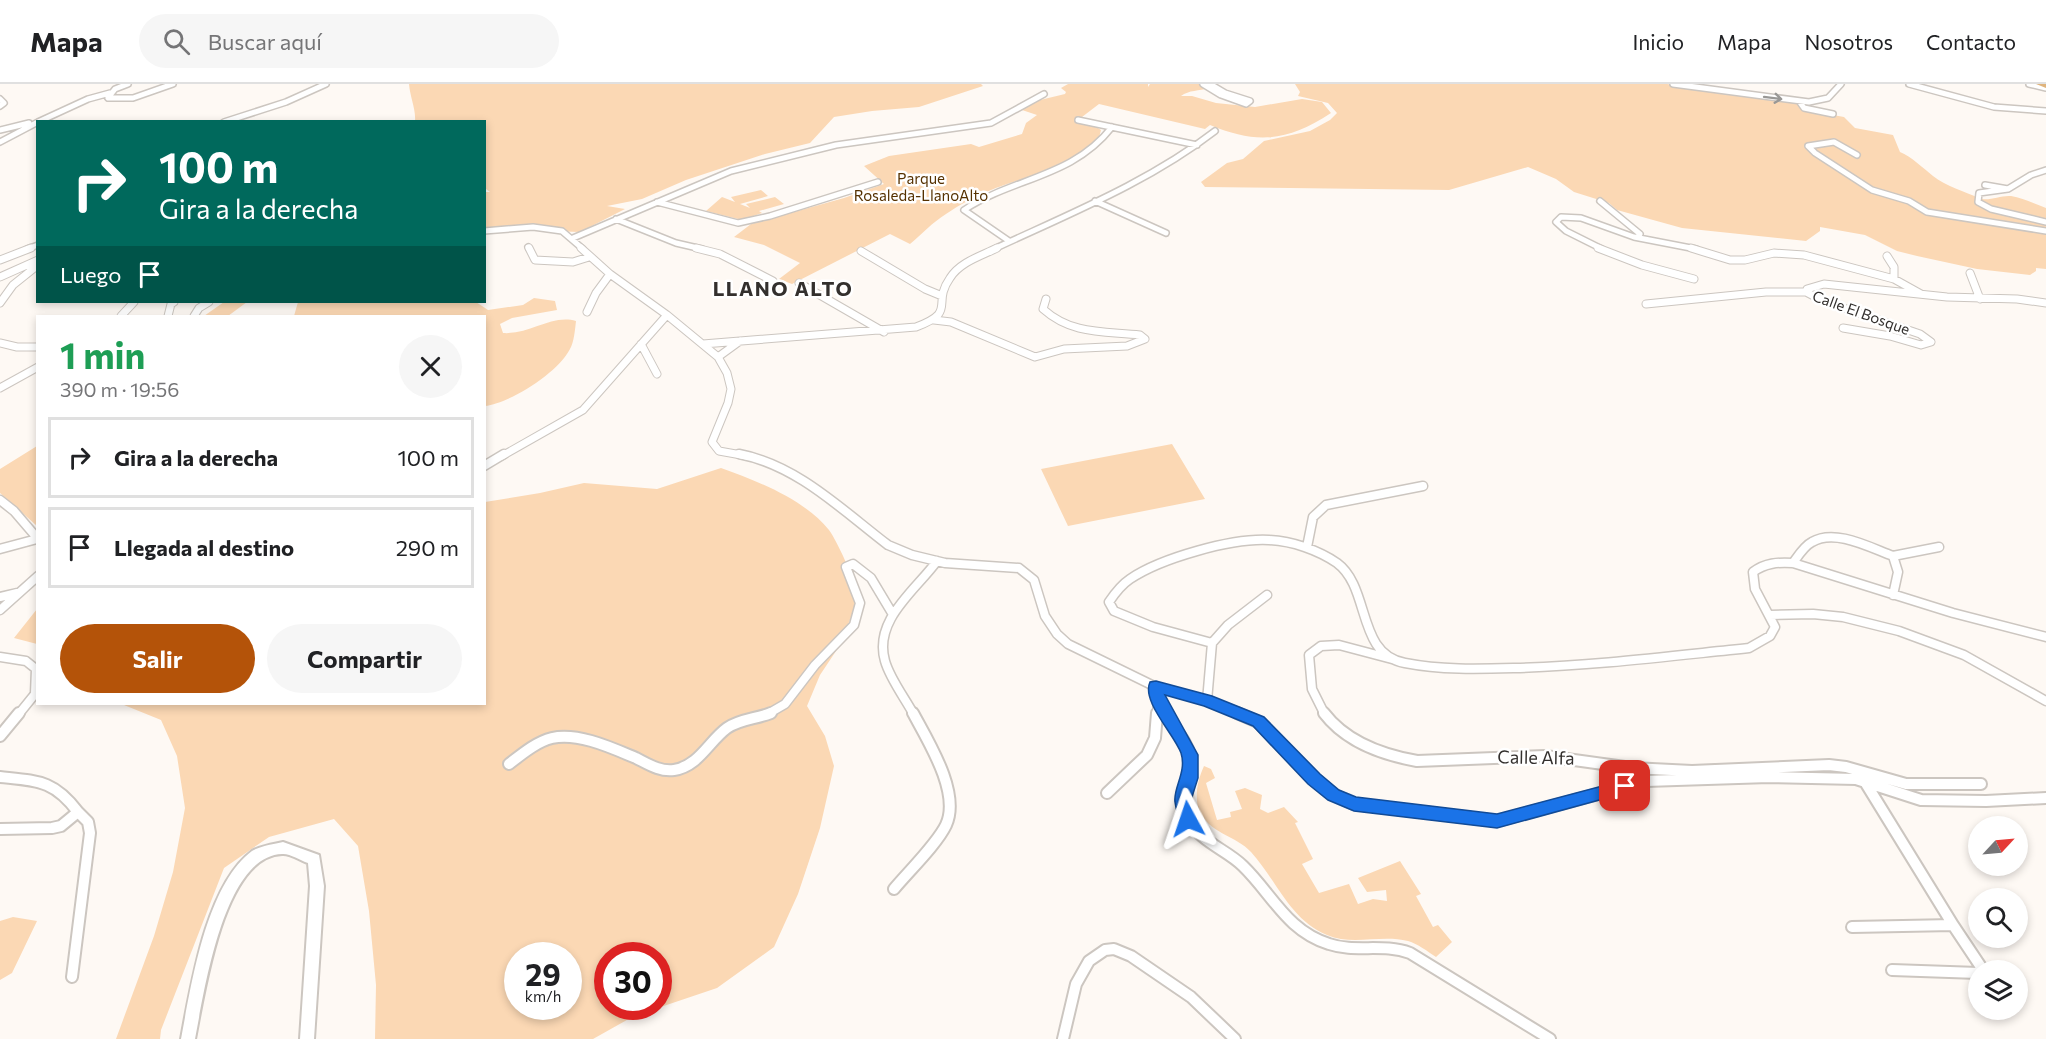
<!DOCTYPE html>
<html lang="es">
<meta charset="utf-8">
<style>
body{margin:0;font-family:Commissioner,sans-serif;background:#f6f6f6;color:#202124;height:100vh;display:flex;flex-direction:column;font-size:22px;white-space:nowrap}
*{box-sizing:border-box;margin:0}
p{font-size:20px;color:#757577}
.icon{flex:none;width:33px;height:33px;fill:none;stroke:currentColor;stroke-width:2;stroke-linecap:round;stroke-linejoin:round}
.map{position:relative;flex:1;overflow:hidden}
.sheet{position:absolute;left:36px;top:231px;width:450px;height:390px;display:flex;flex-direction:column;background:#fff;border-radius:0px;box-shadow:0 3px 9px #0003}
.sheet>*{flex:none}
.guide{position:absolute;left:36px;top:36px;width:450px;height:183px;border-radius:0px;box-shadow:0 3px 9px #0003;background:#00695c;color:#fff;overflow:hidden}
.needle{width:39px;rotate:64deg}
.fabs{position:absolute;left:1968px;top:732px;display:grid;gap:12px}
.fabs a{display:grid;place-items:center;width:60px;height:60px;border-radius:50%;background:#fff;box-shadow:0 3px 9px #0003;font-size:30px}
.speed{position:absolute;left:504px;top:858px;display:flex;gap:12px;font-size:30px;font-weight:700;text-align:center}
.speed>*{display:grid;place-content:center;width:78px;height:78px;border-radius:50%;background:#fff;box-shadow:0 3px 9px #0003;line-height:1}
.speed small{font-size:15px;font-weight:400}
.speed .limit{border:9px solid #d22;background:#fff;color:#111}
.pin{position:absolute;display:grid;place-items:center;width:51px;height:51px;color:#fff;margin:-26px;border-radius:12px;box-shadow:0 3px 9px #0006}
.me{position:absolute;width:66px;margin:-33px;rotate:355deg;stroke-linejoin:round;filter:drop-shadow(0 0 4px #0008)}
.turn{display:flex;align-items:center;gap:21px;height:126px;padding:0 24px;font-size:27px}
.turn .icon{width:78px;height:78px;stroke-width:2.5}
.turn b{display:block;font-size:42px;line-height:51px}
.then{display:flex;align-items:center;height:57px;padding:0 24px;background:#0003;gap:12px;font-size:22px}
.round{display:grid;place-items:center;flex:none;width:63px;height:63px;border-radius:32px;background:#f6f6f6}
.overview{display:flex;align-items:center;justify-content:space-between;height:102px;padding:0 24px}
h1{font-size:36px;font-weight:700;line-height:45px;color:#1e9e55}
.button{display:flex;gap:12px;margin-top:auto;padding:12px 24px}
.button a{flex:1;height:69px;border-radius:36px;background:#b45309;color:#fff;font-size:24px;font-weight:700;line-height:69px;text-align:center}
.button a+a{background:#f6f6f6;color:#202124}
ul{padding:0;list-style:none}
li{display:flex;align-items:center;gap:18px;height:81px;margin:0 12px 9px;padding:0 12px;border:3px solid #e0e0e0;border-radius:0px}
li div{flex:1}
li b{display:block;font-size:22px}
li em{font-style:normal}
header{display:flex;align-items:center;gap:36px;box-sizing:border-box;height:84px;padding:0 30px;background:#fff;border-bottom:2px solid #e0e0e0}
header strong{font-size:28px}
nav{display:flex;gap:33px;margin-inline-start:auto;font-size:21px}
.search{width:420px;height:54px;background:#f6f6f6;display:flex;align-items:center;gap:15px;box-sizing:border-box;padding:0 21px;border-radius:33px;color:#757577;font-size:22px}
.map>svg:first-child{display:block}
.green{fill:#fbd8b4;fill-rule:evenodd}
.lines{fill:none;stroke-linecap:round;stroke-linejoin:round}
.minor-far3-casing{stroke:#ccc6c0;stroke-width:8}
.minor-far2-casing{stroke:#ccc6c0;stroke-width:9}
.minor-far1-casing{stroke:#ccc6c0;stroke-width:11}
.minor-casing{stroke:#ccc6c0;stroke-width:14}
.tertiary-casing{stroke:#ccc6c0;stroke-width:4}
.primary-casing{stroke:#d6d6d5;stroke-width:3}
.minor-far3{stroke:#fff;stroke-width:5}
.minor-far2{stroke:#fff;stroke-width:7}
.minor-far1{stroke:#fff;stroke-width:8}
.minor{stroke:#fff;stroke-width:10}
.tertiary{fill:#fff;fill-rule:evenodd}
.primary{fill:#dfb47d;fill-rule:evenodd}
.oneway{stroke:#999896}
.route{fill:#1a73e8;stroke:#114b97;stroke-width:1.5}
.labels{text-anchor:middle;stroke-width:5;stroke-linejoin:round;paint-order:stroke}
.far-park-label{font-size:15px;fill:#553100;stroke:#fff}
.far-street-label{font-size:15px;fill:#33302e;stroke:#fff}
.street-label{font-size:18px;fill:#33302e;stroke:#fff}
.far-district-label{font-size:20px;font-weight:bold;letter-spacing:1.5px;fill:#33302e;stroke:#fff}
</style>
<header>
<strong>Mapa</strong>
<div class="search"><svg class="icon" aria-label="search" viewBox="0 0 24 24"><circle cx="10" cy="10" r="6"/><path d="M15 15l6 6"/></svg>Buscar aquí</div>
<nav><a>Inicio</a><a>Mapa</a><a>Nosotros</a><a>Contacto</a></nav>
</header>
<div class="map">
<svg width="2046" height="955" viewBox="0 0 2046 955">
<rect width="100%" height="100%" fill="#fef9f4"/>
<path class="green" d="M409,0h572l2,2 -64,21 -47,4 -38,6 -24,26 -45,11 -79,26 -44,19 -35,7 18,3 -45,23 -95,-3v-37h5l-4,-3 -1,-4 -1,-63 -69,-1c1,-12 -5,-24 -6,-37z
M1068,0h80v3l2,-3h53l6,4c-10,3 -20,2 -28,8h11l24,7 39,4 47,-8 20,3 9,11c-43,28 -73,32 -121,12l-5,4 -106,-25 -17,13 19,13c-5,33 -83,48 -110,60 -15,6 -32,15 -45,24 -13,8 -24,20 -36,30l-20,-10 -98,50 -13,-5 21,-16 -36,-18 -30,-8 17,-13 93,-26 40,-14 -20,-18 25,-10 82,-12 8,3 43,-13 4,-11 11,-8 -15,-5 18,-10 25,-6 1,-2 -5,-4z
M1295,0h372l127,18 17,9 33,6 11,11 38,7 7,17c11,4 24,17 33,24 12,10 33,16 46,22 9,4 21,-3 32,-2 12,2 24,8 35,12v61l-10,-1v3l-6,4 -53,-6 -60,-13 -20,-5 -32,-16 -45,-8v4l-14,10 -124,-13 -65,-18 -8,-7 -35,-11 -18,-13 -28,-12 -79,23 -244,-3 -4,-5 26,-19 16,-4 21,-18 46,-10 20,-11 7,-7 -9,-10 -30,-7 2,-4z
M761,106l7,6 -28,8 10,4 -4,-4 29,-7 9,7 -25,7 3,2 -20,7 -36,-9 16,-14 13,5 -4,-5z
M534,214l21,3 2,9 -45,8 -12,6 3,9c27,2 48,-19 73,-12 -1,9 -2,21 -6,28 -12,24 -60,54 -85,57l-1,-90h-190l4,-14h178l12,8 35,-5z
M224,218h23l-19,14h-24z
M1172,360l33,55 -137,27 -27,-57z
M37,362v80l-37,-33v-24z
M721,384c36,13 83,31 108,62 9,12 23,47 31,62l-18,50 -22,33 -13,31 18,30 9,30 -14,62 -22,66 -24,53 -57,41 -83,28 -41,23h-218l1,-54 -7,-74 -11,-65 -24,-27 -65,18 -45,31 -63,162 -1,9h-44l38,-103 19,-64 12,-64 -8,-52 -16,-36 -37,-15 -14,-1h374l1,-202 55,-9 44,-10 73,6zM518,872h50v50h-50zM608,872h50v50h-50z
M37,525v35l-23,-6z
M1204,682l7,3 4,9 -9,5 11,37 14,-3 -1,-5 12,-3 -7,-18 10,-3 17,7 -2,14 8,4 16,-6 14,15 -3,1 18,36 -11,5 17,29 30,-9 9,20 15,-5 14,2 -1,-11 -19,2 -9,-14 42,-17 21,33 -5,2 17,31 5,-2 14,17 -16,15c-9,-6 -18,-13 -28,-16 -27,-7 -55,5 -81,-6 -37,-15 -50,-54 -76,-83 -14,-16 -43,-19 -52,-42 -5,-14 -1,-31 5,-44z
M13,833l24,4 -25,52 -12,7v-59z"/>
<g class="lines">
<defs>
<path id="minor-far3" d="M128,0l-13,5 -7,9h25l40,-14
M1203,0l18,11 25,9 4,-3 -25,-8 -15,-9
M1673,0l136,18 19,-4 13,-14
M1909,0l85,23 52,4
M2029,0l17,4
M0,15l4,4 -4,3
M1799,17l5,7 29,6
M1078,36l119,25
M38,38l50,-23 22,-6
M224,38l62,-20 40,-18
M0,46l29,-7
M0,58l38,-20
M1857,71l-23,-13 -26,4 7,7 57,37 37,11 18,11 119,19
M1985,101l23,4 23,-14 15,-5
M2008,105l-29,4 -1,9 13,7 55,13
M1095,117l71,32
M1600,117l40,33 -2,3
M657,118l81,21 32,-7 108,-34
M616,135l60,24 26,6
M484,147l49,-4 29,4 21,18
M573,154l158,-67 105,-26 155,-22 53,-29
M1009,157l-45,-31c50,-33 108,-32 148,-83
M528,163l1,2
M27,165l11,-4
M994,165c75,-35 155,-67 221,-118
M1602,165l-36,-18 -10,-9 5,-5 20,1 53,19 62,12"/>
<path id="minor-far2" d="M529,164l6,12 38,2 16,-5
M581,164l29,26 57,41 51,42 9,16 4,16 -3,14 -16,39 7,9 28,5
M696,164l24,6 53,27
M1598,164l44,17 52,14
M1691,164l39,12h15l29,-7 30,2 90,24 27,15
M861,167l64,38 17,7
M1887,172l7,11v12
M0,176l31,-12
M1970,189l10,26
M0,193l38,-17
M799,199l85,49
M1806,208l17,9 97,33 11,8 -10,3 -31,-9 -47,-8
M0,219l13,-18 25,-20
M1646,220l120,-12h40l1,-3 17,-5 123,13 70,2 29,4
M587,228l9,-19 14,-19
M121,232l13,-14
M168,232l3,-12 3,-2
M194,232l5,-8 10,-6
M934,236l17,2 84,35 29,-8 63,-3 18,-7 -5,-4c-36,-4 -68,0 -97,-26l3,-10
M0,259l17,4h21
M641,260l16,30
M703,260l213,-17c42,-16 15,-22 34,-49 10,-16 31,-22 47,-30
M718,273l22,-16
M0,304l38,-21
M502,372l81,-46 84,-95"/>
<path id="minor-far1" d="M739,370c58,11 103,56 149,91l24,10 33,8 74,5 15,12 11,36 12,18 11,10 88,43 51,14 34,14
M484,382l20,-12
M0,416l14,11 24,28
M1307,463l6,-30 13,-12 97,-19
M0,465l37,-10
M1893,472l46,-9
M1793,479c5,-7 11,-17 19,-21 23,-14 59,6 81,14l5,16 -5,23
M0,513l17,-4
M0,526l38,-34
M1770,531l43,-1 30,3 56,14 65,24 82,46
M1212,559l-59,-16 -39,-16 -5,-9c6,-9 12,-17 21,-23 31,-21 102,-41 139,-39 23,1 49,10 68,23 34,25 19,91 68,100 36,7 72,6 109,5 79,-2 157,-12 235,-20l21,-12 5,-9 -20,-38 -2,-17c12,-9 25,-10 40,-9l160,50 93,24
M0,573l26,4 10,8 -1,25 -17,21
M1156,603l9,28
M1207,617l5,-58 16,-18 39,-30
M766,631l19,-11 30,-39 39,-40 6,-22 -14,-36 7,-3 18,14 21,35
M914,631c-9,-17 -24,-36 -29,-54 -12,-41 31,-71 52,-100
M1157,631l1,-13
M1325,631l-13,-26 -3,-34 12,-9 18,-1 53,14"/>
<path id="minor" d="M1164,629c8,15 23,26 26,43 4,22 -10,41 -1,63 10,23 37,30 54,47 29,28 44,65 86,78 26,9 54,-1 81,9l140,86
M1237,629l21,9 56,57 20,16 20,9 143,17 149,-40 123,-4 87,2 65,21 65,1 60,-3
M1324,629c22,29 59,42 93,48l128,-5 87,12 60,3 137,-6 17,2 60,17h75
M0,652l19,-23
M509,680c13,-10 27,-22 43,-26 26,-6 60,10 84,20 12,6 24,14 38,12 25,-4 35,-29 53,-42 13,-9 29,-9 44,-15
M0,693c38,4 54,3 78,35l-17,14 -9,2 -52,1
M1107,709l40,-38 8,-17 2,-25
M894,805c15,-18 43,-45 52,-64 15,-32 -18,-84 -33,-112
M1953,841l30,45
M1852,843l101,-2 -88,-143
M1892,886l86,3
M72,893l18,-144 -2,-11 -10,-10
M1063,955l13,-55 13,-23 16,-11 9,-1 17,7 60,41 44,42"/>
<path id="tertiary" d="M283,758l36,13 5,31 -10,153h-14l10,-153 -2,-23c-8,-3 -19,-10 -26,-9 -59,2 -78,140 -87,185h-14c10,-53 25,-154 71,-188 8,-5 22,-7 31,-9z"/>
<path id="primary" d="M2036,0h10v4z"/>
</defs>
<use href="#minor-far3" class="minor-far3-casing"/>
<use href="#minor-far2" class="minor-far2-casing"/>
<use href="#minor-far1" class="minor-far1-casing"/>
<use href="#minor" class="minor-casing"/>
<use href="#tertiary" class="tertiary-casing"/>
<use href="#primary" class="primary-casing"/>
<use href="#minor-far3" class="minor-far3"/>
<use href="#minor-far2" class="minor-far2"/>
<use href="#minor-far1" class="minor-far1"/>
<use href="#minor" class="minor"/>
<use href="#tertiary" class="tertiary"/>
<use href="#primary" class="primary"/>
</g>
<defs><path id="oneway-shaft" d="M-6 0H5M1.5-3L5.5 0L1.5 3" fill="none" stroke-width="1.6" stroke-linecap="round" stroke-linejoin="round" transform="scale(1.5)"/></defs>
<use class="oneway" href="#oneway-shaft" transform="translate(1773 14) rotate(7)"/>
<path class="route" d="M1156,597l56,15 52,21 56,57 19,16 17,7 141,17 128,-34 6,2 2,4 -2,5 -6,2 -128,35 -143,-17 -26,-11 -20,-16 -55,-58 -49,-20 -39,-11 33,60v23l-7,22 6,19 -3,5 -6,2 -6,-2c-3,-6 -6,-14 -7,-22 -2,-14 12,-30 6,-49 -7,-19 -40,-52 -31,-71z"/>
<g class="labels">
<g class="far-park-label">
<text x="921" y="100">Parque<tspan x="921" dy="17">Rosaleda-LlanoAlto</tspan></text>
</g>
<g class="far-street-label">
<text transform="translate(1861 229) rotate(20)" y="5">Calle El Bosque</text>
</g>
<g class="street-label">
<text transform="translate(1536 674) rotate(1)" y="6">Calle Alfa</text>
</g>
<g class="far-district-label">
<text x="783" y="212">LLANO ALTO</text>
</g>
</g>
</svg>
<div class="fabs">
<a><svg class="needle" viewBox="-14 -14 28 28"><path d="M0-13l5 13h-10z" fill="#e53935"/><path d="M0 13l5-13h-10z" fill="#757577"/></svg></a>
<a><svg class="icon" aria-label="search" viewBox="0 0 24 24"><circle cx="10" cy="10" r="6"/><path d="M15 15l6 6"/></svg></a>
<a><svg class="icon" aria-label="layers" viewBox="0 0 24 24"><path d="M12 4l9 5-9 5-9-5zM3 14l9 5 9-5"/></svg></a>
</div>
<div class="speed"><div>29<small>km/h</small></div><div class="limit">30</div></div>
<div class="pin" style="left:1625px;top:702px;background:#d93025"><svg class="icon" aria-label="arrive" viewBox="0 0 24 24"><path d="M6 21V4h12l-3 4 3 4H6"/></svg></div>
<svg class="me" style="left:1188px;top:735px" viewBox="-20 -20 40 40"><path d="M0-17L14 15 0 8-14 15z" fill="#1a73e8" stroke="#fff" stroke-width="4"/></svg>
<div class="guide">
<div class="turn"><svg class="icon" aria-label="right" viewBox="0 0 24 24"><path d="M7 20v-9h11M14 6l5 5-5 5"/></svg><div><b>100 m</b>Gira a la derecha</div></div>
<div class="then">Luego<svg class="icon" aria-label="arrive" viewBox="0 0 24 24"><path d="M6 21V4h12l-3 4 3 4H6"/></svg></div>
</div>
<section class="sheet">
<div class="overview"><div><h1>1 min</h1><p>390 m · 19:56</p></div><a class="round"><svg class="icon" aria-label="close" viewBox="0 0 24 24"><path d="M6 6l12 12M18 6L6 18"/></svg></a></div>
<ul>
<li><svg class="icon" aria-label="right" viewBox="0 0 24 24"><path d="M7 20v-9h11M14 6l5 5-5 5"/></svg><div><b>Gira a la derecha</b></div><em>100 m</em></li>
<li><svg class="icon" aria-label="arrive" viewBox="0 0 24 24"><path d="M6 21V4h12l-3 4 3 4H6"/></svg><div><b>Llegada al destino</b></div><em>290 m</em></li>
</ul>
<div class="button"><a>Salir</a><a>Compartir</a></div>
</section>
</div>
